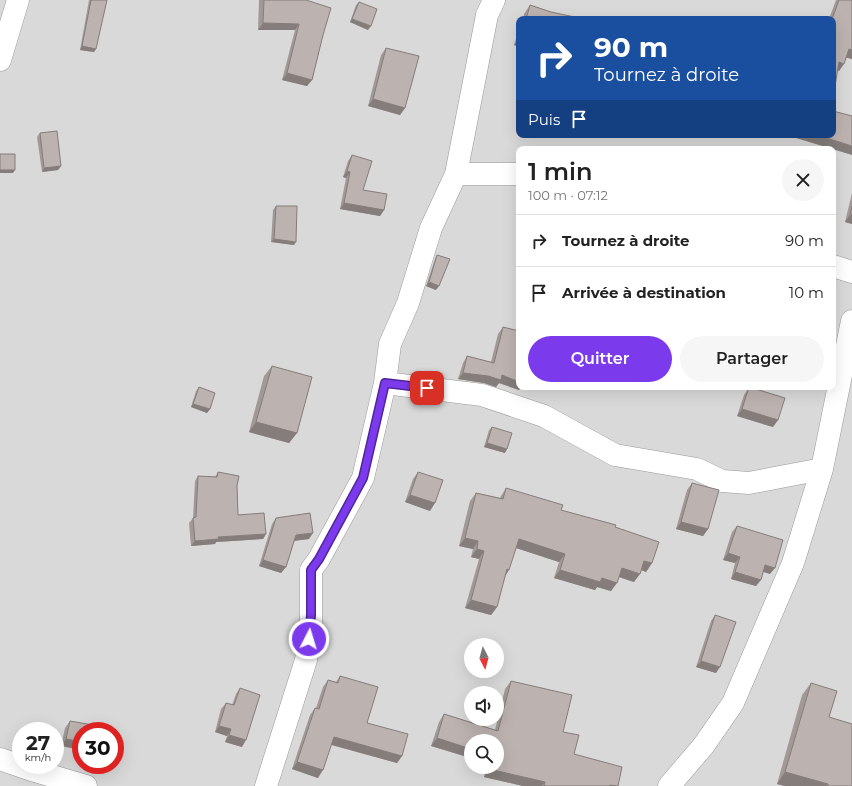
<!DOCTYPE html>
<html lang="fr">
<meta charset="utf-8">
<style>
body{margin:0;font-family:Montserrat,sans-serif;background:#f6f6f6;color:#222;height:100vh;display:flex;flex-direction:column;font-size:15px;white-space:nowrap}
*{box-sizing:border-box;margin:0}
p{font-size:13px;color:#767676}
.icon{flex:none;width:22px;height:22px;fill:none;stroke:currentColor;stroke-width:2;stroke-linecap:round;stroke-linejoin:round}
.map{position:relative;flex:1;overflow:hidden}
.drawer{position:absolute;left:516px;top:146px;width:320px;height:244px;display:flex;flex-direction:column;background:#fff;border-radius:8px;box-shadow:0 4px 16px #0002}
.drawer>*{flex:none}
.top-card{position:absolute;left:516px;top:16px;width:320px;height:122px;border-radius:8px;box-shadow:0 4px 16px #0002;background:#1a4fa0;color:#fff;overflow:hidden}
.needle{width:26px;rotate:174deg}
.tools{position:absolute;left:464px;top:638px;display:grid;gap:8px}
.tools a{display:grid;place-items:center;width:40px;height:40px;border-radius:50%;background:#fff;box-shadow:0 4px 16px #0002;font-size:20px}
.speed{position:absolute;left:12px;top:722px;display:flex;gap:8px;font-size:20px;font-weight:700;text-align:center}
.speed>*{display:grid;place-content:center;width:52px;height:52px;border-radius:50%;background:#fff;box-shadow:0 4px 16px #0002;line-height:1}
.speed small{font-size:10px;font-weight:400}
.speed .limit{border:6px solid #d22;background:#fff;color:#111}
.pin{position:absolute;display:grid;place-items:center;width:34px;height:34px;color:#fff;margin:-17px;border-radius:8px;box-shadow:0 2px 6px #0006}
.me{position:absolute;width:44px;margin:-22px;rotate:5deg;stroke-linejoin:round;filter:drop-shadow(0 0 3px #0008)}
.turn{display:flex;align-items:center;gap:14px;height:84px;padding:0 12px;font-size:18px}
.turn .icon{width:52px;height:52px;stroke-width:2.5}
.turn b{display:block;font-size:28px;line-height:34px}
.then{display:flex;align-items:center;height:38px;padding:0 12px;background:#0003;gap:8px;font-size:15px}
.round{display:grid;place-items:center;flex:none;width:42px;height:42px;border-radius:21px;background:#f6f6f6}
.headline{display:flex;align-items:center;justify-content:space-between;height:68px;padding:0 12px}
h1{font-size:24px;font-weight:600;line-height:30px}
.button{display:flex;gap:8px;margin-top:auto;padding:8px 12px}
.button a{flex:1;height:46px;border-radius:24px;background:#7c3aed;color:#fff;font-size:16px;font-weight:600;line-height:46px;text-align:center}
.button a+a{background:#f6f6f6;color:#222}
ul{padding:0;list-style:none}
li{display:flex;align-items:center;gap:12px;height:52px;padding:0 12px;border-top:1px solid #e0e0e0}
li div{flex:1}
li b{display:block;font-size:15px}
li em{font-style:normal}
.map>svg:first-child{display:block}
.residential{fill:#dad9d9;fill-rule:evenodd}
.lines{fill:none;stroke-linecap:round;stroke-linejoin:round}
.minor-casing{stroke:#999;stroke-width:23}
.minor{stroke:#fff;stroke-width:22}
.wall{fill:#a29997}
.shaded-wall{fill:#847d7b}
.building{fill:#bcb2b0;stroke:#847d7b}
.route-casing{stroke:#51269a;stroke-width:10}
.route{stroke:#7c3aed;stroke-width:7}
</style>
<div class="map">
<svg width="852" height="786" viewBox="0 0 852 786">
<rect width="100%" height="100%" fill="#ece7e3"/>
<path class="residential" d="M0,0h852v786h-852zM519,19h314v116h-314zM519,149h314v238h-314zM471,645h26v26h-26zM471,693h26v26h-26zM21,731h34v34h-34zM81,731h34v34h-34zM471,741h26v26h-26z"/>
<g class="lines">
<defs>
<path id="minor" d="M0,60l18,-60
M456,174h63
M833,266l19,6
M385,383l97,12 62,21 71,39 82,14 25,12 27,2 73,-14
M0,759l35,12 51,15
M266,786l40,-126 5,-32v-58l8,-11 44,-81 22,-95 5,-39 18,-41 23,-75 25,-54 31,-159 7,-15
M669,786l35,-41 29,-42 60,-140 29,-94 30,-148"/>
</defs>
<use href="#minor" class="minor-casing"/>
<use href="#minor" class="minor"/>
</g>
<path class="wall" d="M89,0h18l-13,52 -14,-2z
M259,0h47l17,35 -11,45 -5,6 -25,-6 13,-50h-37z
M836,0h16v59l-6,-2 -7,14h-1l-5,-52h-4z
M359,2l9,28 -18,-8 6,-17z
M530,5l21,7 33,7h-61l1,-5z
M519,29v18l-5,-2z
M386,48l19,60 -5,7 -32,-9 13,-51z
M40,133l21,33 -3,4 -16,2 -5,-35z
M352,155l11,35 21,20 -4,6 -40,-7 6,-31 -3,-1 5,-16z
M852,193v31l-7,-2z
M276,206l18,39 -23,-3 2,-32z
M437,255l-1,35 -10,-4 9,-27z
M503,327l16,60h2l-2,3 -20,-7 -3,4 -12,-4 -26,-4 5,-16 4,-7 24,6 7,-28z
M272,366l25,67 -8,10 -40,-11 15,-56z
M199,387l11,22 -3,4 -16,-6 5,-16z
M749,387l29,33 -5,7 -36,-11 7,-21z
M492,427l13,26 -21,-6 5,-17z
M218,472l19,14 1,29 28,19 -3,5 -47,3 -1,2 -24,2 -2,-23 4,-5 2,-37 3,-5 17,1z
M418,472l12,39 -25,-9 8,-23z
M692,483l16,46 -5,7 -27,-7 11,-39z
M506,488l55,22 54,17 37,36 -6,9 -5,-2 -7,12 -15,-5 -8,14 -14,-4 -2,3 -41,-12 5,-16 -43,-14 -11,28 -8,31 -6,8 -26,-7 14,-49 -8,-2 2,-8 -14,-3 11,-45 6,-8 24,5 1,-2z
M276,518l33,21 -15,2 -8,26 -5,6 -22,-7 13,-42z
M737,526l33,48 -7,-2 -7,14 -25,-7 4,-16 -12,-3 9,-28z
M715,615l1,58 -20,-6 15,-46z
M340,676l27,47 35,33 -5,7 -66,-18 -13,33 -26,-9 18,-54 5,-7h1l7,-21 5,-7 8,2z
M511,681l52,51 11,22 44,32h-95l-39,-9 2,-10h11v-26h-26v17l-40,-12 8,-24 5,-8 51,16 10,-41z
M811,683l41,103h-67l-8,-2 25,-89z
M240,688l2,59 -17,-5 2,-6 -12,-4 6,-23 5,-6 6,2 4,-11z
M70,721l28,10 -37,15 4,-18z"/>
<path class="shaded-wall" d="M352,19l19,7 -3,4 -18,-8z
M263,23l36,1 -4,6h-37z
M519,37v10l-5,-2z
M82,46l14,3 -2,3 -14,-2z
M849,49l3,1v9l-8,-2z
M839,62l5,2 -5,7 -5,-1z
M287,73l25,7 -5,6 -25,-6z
M373,99l32,9 -5,7 -32,-9z
M786,135h31l35,11v9z
M61,166l-3,4 -16,2 2,-4z
M0,170h15l-2,3h-13z
M347,171l3,1 -4,6 -3,-1z
M344,203l40,7 -4,6 -40,-7z
M850,215h2v9l-7,-2z
M274,239l22,3 -2,3 -23,-3z
M429,282l10,4 -3,4 -10,-4z
M463,373l39,2 17,7v5h2l-2,3 -20,-7 -3,4 -12,-4 -26,-4z
M193,404l17,5 -3,4 -16,-6z
M742,409l36,11 -5,7 -36,-11z
M256,422l41,11 -8,10 -40,-11z
M487,443l20,6 -2,4 -21,-6z
M410,495l25,8 -5,8 -25,-9z
M681,522l27,7 -5,7 -27,-7z
M313,533l-4,6 -17,2 4,-6z
M266,534l-3,5 -47,3 -1,2 -24,2 4,-5 23,-4z
M465,538l13,3 -5,8 -14,-3z
M519,539l46,15 -6,8 -46,-15z
M477,549l7,2 -5,8 -8,-2z
M728,553l12,4 -5,6 -12,-3z
M263,560l23,7 -5,6 -22,-7z
M644,561l8,2 -6,9 -7,-3z
M765,565l10,3 -5,6 -9,-3z
M622,568l18,6 -6,8 -18,-6z
M507,569l2,1 -5,8z
M560,570l42,8 15,5 -6,8 -14,-4 -2,3 -41,-12z
M735,572l26,8 -5,6 -25,-7z
M471,600l26,7 -6,8 -26,-7z
M701,661l19,6 -4,6 -20,-6z
M219,726l12,3 -4,7 -12,-4z
M229,735l17,5 -4,7 -17,-5z
M334,737l68,19 -5,7 -68,-19z
M437,738l34,11v9l-40,-12z
M66,739l15,3v8l-20,-4z
M297,762l26,8 -5,8 -26,-9z
M489,769l56,13 -3,4h-19l-39,-9z
M785,772l43,12 -2,2h-41l-8,-2z"/>
<path class="building" d="M91,0h16l-11,49 -14,-3z
M264,0h42l25,8 -8,27 -11,45 -25,-7 12,-49 -36,-1z
M839,0h13v50l-3,-1 -5,15 -5,-2 -6,36v-79h-1z
M359,2l18,7 -6,17 -19,-7z
M530,5l21,7 33,7h-58z
M386,48l33,8 -14,52 -32,-9z
M833,111l19,5v30l-35,-11h16z
M57,131l4,35 -17,2 -4,-35z
M0,154h15v16h-15z
M352,155l20,6 -9,29 24,4 -3,16 -40,-7 6,-31 -3,-1z
M276,206h21l-1,36 -22,-3z
M852,206v9h-2z
M437,255l13,4 -11,27 -10,-4z
M503,327l16,4v51l-17,-7 -1,5 -13,-4 -25,-3 4,-17 27,7z
M272,366l40,11 -15,56 -41,-11z
M199,387l16,6 -5,16 -17,-5z
M749,387l36,11 -7,22 -36,-11z
M492,427l20,6 -5,16 -20,-6z
M218,472l21,4 -2,10 1,29 26,-2 2,21 -48,3 1,2 -24,2 -2,-23 3,-1 2,-41 19,1z
M418,472l25,8 -8,23 -25,-8z
M692,483l27,7 -11,39 -27,-7z
M506,488l57,17 -2,5 55,15 -1,2 44,15 -7,21 -8,-2 -4,13 -18,-6 -5,15 -15,-5 -2,4 -40,-12 5,-16 -46,-15 -10,31 -2,-1 -10,38 -26,-7 13,-49 -7,-2 1,-8 -13,-3 11,-45 27,6z
M310,513l3,20 -17,2 -10,32 -23,-7 13,-42z
M737,526l46,14 -8,28 -10,-3 -4,15 -26,-8 5,-15 -12,-4z
M715,615l21,7 -16,45 -19,-6z
M340,676l38,11 -11,36 41,11 -6,22 -68,-19 -11,33 -26,-8 18,-54 4,1 9,-29 10,3z
M511,681l61,14 -9,37 16,3 -5,19 48,13 -4,19 -8,-1v1h-66l1,-4 -56,-13 1,-2h7v-26h-26v8l-34,-11 7,-24 54,17z
M811,683l26,8 -8,26 23,7v62h-24v-2l-43,-12z
M240,688l20,7 -14,45 -17,-5 2,-6 -12,-3 7,-23 8,2z
M70,721l29,5 -1,5h-17v11l-15,-3z"/>
<g class="lines">
<defs>
<path id="route" d="M309,639l2,-24v-45l8,-11 44,-81 22,-95 42,5"/>
</defs>
<use href="#route" class="route-casing"/>
<use href="#route" class="route"/>
</g>
</svg>
<div class="tools">
<a><svg class="needle" viewBox="-14 -14 28 28"><path d="M0-13l5 13h-10z" fill="#e53935"/><path d="M0 13l5-13h-10z" fill="#767676"/></svg></a>
<a><svg class="icon" aria-label="sound" viewBox="0 0 24 24"><path d="M4 9h4l5-4v14l-5-4H4zM17 9q2 3 0 6"/></svg></a>
<a><svg class="icon" aria-label="search" viewBox="0 0 24 24"><circle cx="10" cy="10" r="6"/><path d="M15 15l6 6"/></svg></a>
</div>
<div class="speed"><div>27<small>km/h</small></div><div class="limit">30</div></div>
<div class="pin" style="left:427px;top:388px;background:#d93025"><svg class="icon" aria-label="arrive" viewBox="0 0 24 24"><path d="M6 21V4h12l-3 4 3 4H6"/></svg></div>
<svg class="me" style="left:309px;top:639px" viewBox="-20 -20 40 40"><circle r="17" fill="#7c3aed" stroke="#fff" stroke-width="3"/><path d="M0-11L8 9 0 5-8 9z" fill="#fff"/></svg>
<div class="top-card">
<div class="turn"><svg class="icon" aria-label="right" viewBox="0 0 24 24"><path d="M7 20v-9h11M14 6l5 5-5 5"/></svg><div><b>90 m</b>Tournez à droite</div></div>
<div class="then">Puis<svg class="icon" aria-label="arrive" viewBox="0 0 24 24"><path d="M6 21V4h12l-3 4 3 4H6"/></svg></div>
</div>
<section class="drawer">
<div class="headline"><div><h1>1 min</h1><p>100 m · 07:12</p></div><a class="round"><svg class="icon" aria-label="close" viewBox="0 0 24 24"><path d="M6 6l12 12M18 6L6 18"/></svg></a></div>
<ul>
<li><svg class="icon" aria-label="right" viewBox="0 0 24 24"><path d="M7 20v-9h11M14 6l5 5-5 5"/></svg><div><b>Tournez à droite</b></div><em>90 m</em></li>
<li><svg class="icon" aria-label="arrive" viewBox="0 0 24 24"><path d="M6 21V4h12l-3 4 3 4H6"/></svg><div><b>Arrivée à destination</b></div><em>10 m</em></li>
</ul>
<div class="button"><a>Quitter</a><a>Partager</a></div>
</section>
</div>
